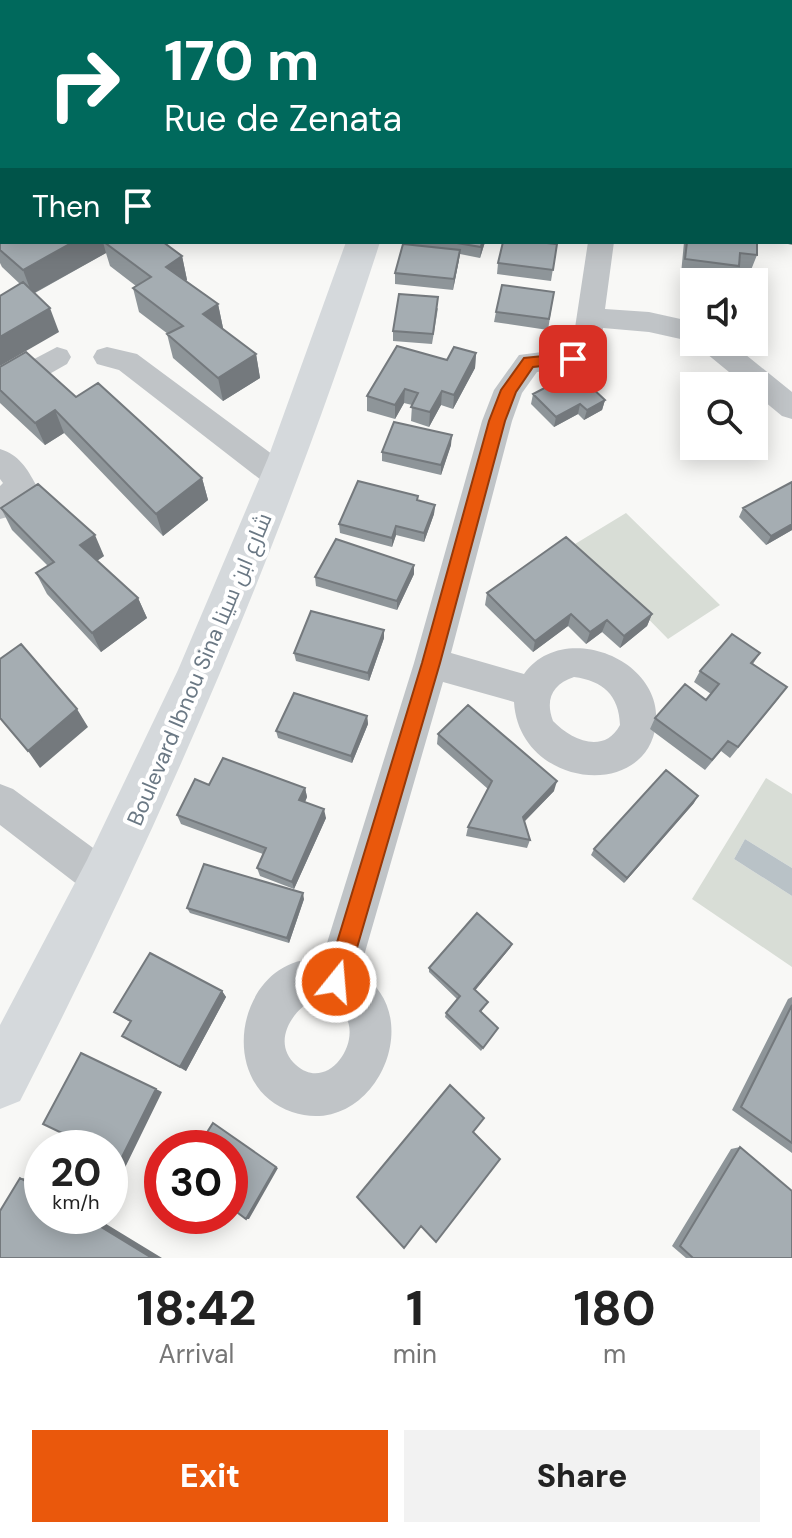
<!DOCTYPE html>
<meta charset="utf-8">
<style>
body{margin:0;font-family:"DM Sans",Cairo,sans-serif;background:#f2f2f2;color:#222;height:100vh;display:flex;flex-direction:column;font-size:30px;white-space:nowrap}
*{box-sizing:border-box;margin:0}
p{font-size:26px;color:#767676}
.icon{flex:none;width:44px;height:44px;fill:none;stroke:currentColor;stroke-width:2;stroke-linecap:round;stroke-linejoin:round}
.map{position:relative;height:1258px;overflow:hidden}
.drawer{display:flex;flex-direction:column;background:#fff;flex:1}
.drawer>*{flex:none}
.guide{position:absolute;left:0px;top:0px;width:792px;height:244px;box-shadow:0 4px 20px #0003;background:#00695c;color:#fff;overflow:hidden}
.buttons{position:absolute;left:680px;top:268px;display:grid;gap:16px}
.buttons a{display:grid;place-items:center;width:88px;height:88px;border-radius:0px;background:#fff;box-shadow:0 4px 20px #0003;font-size:40px}
.speed{position:absolute;left:24px;top:1130px;display:flex;gap:16px;font-size:40px;font-weight:700;text-align:center}
.speed>*{display:grid;place-content:center;width:104px;height:104px;border-radius:50%;background:#fff;box-shadow:0 4px 20px #0003;line-height:1}
.speed small{font-size:20px;font-weight:400}
.speed .limit{border:12px solid #d22;background:#fff;color:#111}
.pin{position:absolute;display:grid;place-items:center;width:68px;height:68px;color:#fff;margin:-34px;border-radius:16px;box-shadow:0 4px 12px #0006}
.me{position:absolute;width:88px;margin:-44px;rotate:17deg;stroke-linejoin:round;filter:drop-shadow(0 0 6px #0008)}
.turn{display:flex;align-items:center;gap:28px;height:168px;padding:0 32px;font-size:36px}
.turn .icon{width:104px;height:104px;stroke-width:2.5}
.turn b{display:block;font-size:56px;line-height:68px}
.then{display:flex;align-items:center;height:76px;padding:0 32px;background:#0003;gap:16px;font-size:30px}
.eta{display:flex;justify-content:space-evenly;align-items:center;height:136px;text-align:center}
.eta b{font-size:48px;font-weight:800;line-height:56px}
.cta{display:flex;gap:16px;margin-top:auto;padding:16px 32px}
.cta a{flex:1;height:92px;border-radius:0px;background:#ea580c;color:#fff;font-size:32px;font-weight:800;line-height:92px;text-align:center}
.cta a+a{background:#f2f2f2;color:#222}
.map>svg:first-child{display:block}
.green{fill:#d8ddd6}
.water{fill:#b9c2c7}
.lines{fill:none;stroke-linecap:round;stroke-linejoin:round}
.street{fill:#c0c4c7;fill-rule:evenodd}
.secondary{fill:#d5d9dc;fill-rule:evenodd}
.wall{fill:#8e9599}
.shaded-wall{fill:#74797d}
.building{fill:#a5adb2;stroke:#74797d;stroke-width:2}
.route{fill:#ea580c;stroke:#983908;stroke-width:2}
.labels{text-anchor:middle;stroke-width:8;stroke-linejoin:round;paint-order:stroke}
.street-label{font-size:22px;fill:#6a7884;stroke:#fff}
</style>
<div class="map">
<svg width="792" height="1258" viewBox="0 0 792 1258">
<rect width="100%" height="100%" fill="#f8f8f6"/>
<path class="green" d="M626,513l94,92 -52,34 -93,-95z
M766,778l26,16v74l-47,-29 -11,20 58,37v71l-100,-68z"/>
<path class="water" d="M745,839l47,29v28l-58,-37z"/>
<g class="lines">
<path class="street" d="M650,0h22v2h-22z
M0,22h2v12h-2z
M790,84h2v14h-2z
M0,129h2v15h-2z
M790,197h2v16h-2z
M588,242h26l-9,67 44,3 45,10v20l-45,-10 -46,-4 -2,16 -18,22 -46,6 -15,21 -10,28 -61,232 73,21c38,-54 139,-16 132,50 -9,78 -137,64 -142,-22l-71,-20 -84,291c71,42 15,167 -67,139 -80,-27 -54,-158 30,-153l92,-296 68,-242 12,-31 25,-35 46,-6 8,-8zM574,677c29,4 45,18 46,48 -16,30 -49,15 -67,-4 -8,-21 -1,-37 21,-44zM313,1000c71,4 24,102 -17,65 -24,-21 -6,-53 17,-65z
M697,342h33l62,50v27l-10,-3 -28,-23v-7h-8l-45,-37z
M57,347l10,3 4,7 -4,7 -67,38v-25z
M107,347l30,7 155,115 4,9 -4,9 -11,3 -11,-3 -151,-117 -22,-6 -4,-7 4,-7z
M0,449c19,6 27,19 36,36l-25,31 -11,3v-33l3,-3 -3,-4z
M0,784l13,5 106,78 6,14 -6,14 -14,5 -14,-5 -91,-70z"/>
<path class="secondary" d="M425,0h28l-29,2z
M346,242h34c-95,297 -218,581 -360,859l-20,8v-84l87,-165 91,-190 90,-212z"/>
</g>
<path class="wall" d="M62,0h36l-1,2h-35z
M119,0h34l-1,2h-32z
M171,0h38l-1,2h-38z
M480,0h40v2h-40z
M708,0h33l-1,2h-33z
M766,0h26v21l-2,-1v-18h-24z
M792,28v31l-2,-1v-29z
M0,95h2v31h-2z
M792,127v17l-2,-1v-14z
M792,153v34h-2v-30z
M792,213v32l-4,-1v-2h2v-24z
M0,238l163,4 19,14 5,24 -1,1 32,23 5,24 -1,1 34,25 4,24 -37,23 -50,-43 -6,-24h1l-29,-22 -6,-24 3,-2 -26,-20 -4,-13 -71,40 24,39 -39,-48 -18,-17 -2,-4z
M409,242h76l-5,16 -20,-4 -7,36 -58,-6v-11z
M684,242h73v13l-6,15 -12,-2 -5,13 -53,-7z
M557,244l-6,37 -54,-7 1,-11z
M554,292l-6,38 -54,-8 2,-10z
M438,308l-6,36 -39,-3v-10z
M476,353l-1,15 -22,41 -12,-4 -12,22 -18,-6 1,-16 -8,-2 -9,16 -28,-8v-15l80,-36z
M0,367l202,111 6,22 -45,36 -99,-103 -19,12 -45,-42z
M533,394l72,6 -3,10 -18,10 -6,-6 -24,13 -23,-23z
M451,445l-10,30 -59,-14v-9z
M418,501l17,4 -1,9 -10,28 -28,-7 -4,12 -52,-14 -1,-9z
M1,508l103,48 -7,5 41,37 9,20 -46,34 -54,-58 -11,-21 12,-7 -36,-36z
M743,508l49,22 -26,15 -27,-28z
M414,565v9l-17,36 -81,-24 -1,-9z
M487,593l165,21 -5,12 -27,22 -18,-16 -16,12 -18,-18 -35,26 -48,-47z
M384,638l-15,43 -73,-20 -2,-8z
M760,653l-7,11 26,34 -49,60 -9,-7 -16,19 -55,-41 5,-11 51,-18 5,-6 -17,-12 6,-11z
M367,716l1,8 -16,39 -74,-25 -2,-7z
M438,734l116,57 -30,31 6,18 -3,8 -61,-12 2,-9 20,-38 -51,-45z
M209,785l96,3 2,9 -2,5 21,16 -32,71 -34,-13 -3,-8 6,-14 -82,-30 -4,-9z
M694,803l-70,80 -33,-28 3,-6z
M304,899l-15,44 -99,-30 -3,-5z
M512,944l-2,4 -35,42 13,12 -7,10 17,16 -17,23 -36,-34 1,-4 11,-14 -28,-27v-4z
M222,991l4,6 -40,74 -64,-35 8,-14 -16,-10z
M792,997v156l-60,-43 56,-111z
M740,1147l52,111h-106l-14,-12 59,-97z"/>
<path class="shaded-wall" d="M0,36l2,6v8l-2,4z
M73,242h30l3,11 -74,41 -9,-24z
M482,242h3l-5,16 1,-11z
M460,250l-1,10 -6,30 1,-11z
M182,256l5,24 -15,12 -6,-25z
M218,304l5,24 -15,10 -5,-24z
M50,308l9,24 -59,34v-29z
M476,353l-1,15 -22,41 1,-14z
M256,354l4,24 -37,23 -5,-23z
M405,389l-1,14 -9,16v-14z
M442,391l-1,14 -12,22 1,-15z
M605,400l-3,10 -18,10 3,-10z
M580,404l-2,10 -24,13 2,-10z
M55,410l9,23 -19,12 -10,-22z
M452,435l-1,10 -10,30v-10z
M202,478l6,22 -45,36 -7,-22z
M435,505l-1,9 -10,28v-9z
M792,524v6l-26,15 5,-9z
M396,526v9l-4,12v-9z
M95,535l9,21 -15,10 -9,-21z
M414,565v9l-17,36v-9z
M138,598l9,20 -46,34 -9,-19z
M571,614l-3,12 -35,26 2,-11z
M652,614l-5,12 -27,22 4,-12z
M607,620l-5,12 -16,12 4,-12z
M384,630v8l-15,43 -1,-8z
M77,709l11,18 -48,41 -12,-17z
M367,716l1,8 -16,39 -1,-7z
M557,781l-3,10 -34,35 3,-9z
M305,788l2,9 -5,12 -3,-9z
M698,796l-4,7 -70,80 3,-5z
M324,809l2,9 -32,71 -2,-7z
M303,893l1,6 -15,44 -2,-5z
M512,944l-2,4 -37,45 1,-4z
M222,991l4,6 -40,74 -6,-4z
M156,1089l6,3 -44,90 -8,-1z
M213,1123l65,45 -29,51h-3z
M20,1178l12,1 10,6v6z
M83,1216h10l69,42h-10z"/>
<path class="building" d="M171,0h16l-2,2h-15z
M364,0h32l-1,2h-32z
M530,0h23v2h-23z
M575,0h31v2h-31z
M783,0h9v10l-2,-1v-7h-8z
M792,28v19l-2,-1v-17z
M0,95h2v20h-2z
M0,138h2v21h-2z
M792,153v23h-2v-13z
M2,237v5h71l-50,28 -23,-20v-12z
M104,242h59l19,14 -16,11 52,37 -15,10 53,40 -38,24 -51,-44 16,-8 -50,-38 18,-11z
M451,242h31l-1,5z
M503,242h34l20,2 -4,26 -55,-7z
M687,242h70v13l-17,-2 -1,13 -54,-7z
M403,244l57,6 -6,29 -59,-6z
M23,282l27,26 -50,29v-41z
M502,285l52,7 -5,27 -53,-7z
M399,294l39,3 -5,37 -40,-3z
M397,346l50,14 7,-13 22,6 -22,42 -12,-4 -12,21 -19,-5 7,-14 -13,-4 -10,16 -28,-9z
M26,352l50,45 22,-14 104,95 -46,36 -101,-104 -20,13 -35,-33v-23z
M575,372l30,28 -18,10 -7,-6 -24,13 -23,-23z
M394,422l58,13 -11,30 -59,-13z
M358,481l60,15 -1,4 18,5 -11,28 -28,-7 -4,12 -53,-14z
M792,482v42l-21,12 -28,-28z
M38,484l57,51 -15,10 58,53 -46,35 -56,-60 18,-11 -53,-54z
M566,537l86,77 -28,22 -17,-16 -17,12 -19,-18 -36,27 -48,-48z
M336,539l78,26 -17,36 -82,-24z
M311,611l73,19 -16,43 -74,-20z
M732,634l28,19 -9,10 36,24 -49,60 -10,-6 -16,19 -57,-42 30,-34 21,16 13,-16 -19,-13z
M21,644l56,65 -49,42 -28,-33v-59z
M294,693l73,23 -16,40 -75,-25z
M468,705l89,76 -34,36 7,23 -62,-13 24,-46 -54,-47z
M223,758l82,30 -6,12 25,9 -32,73 -35,-14 9,-20 -89,-33 18,-36 14,6z
M666,770l32,26 -71,82 -33,-29z
M204,864l99,29 -16,45 -100,-30z
M477,913l35,31 -38,45 14,13 -8,9 18,17 -15,20 -37,-35 14,-17 -31,-28z
M150,953l72,38 -42,76 -58,-31 9,-15 -17,-9z
M792,1005v138l-51,-36z
M81,1053l75,36 -46,92v-33h-54l8,-14 -21,-10z
M450,1085l34,33 -11,14 27,27 -64,83 -15,-16 -17,22 -47,-51z
M213,1123l63,44 -30,52 -16,-12v-59h-33z
M740,1147l52,44v67h-99l-13,-12z
M20,1178l22,13v25h41l69,42h-152v-47z"/>
<path class="route" d="M573,353l6,2v7l-46,5 -17,25 -11,29 -65,242 -93,319 -3,8 -8,3 -7,-3 -4,-8 97,-319 67,-242 12,-31 23,-32z"/>
<g class="labels">
<g class="street-label">
<text transform="translate(199 669) rotate(-67)" y="8">Boulevard Ibnou Sina شارع ابن سينا</text>
</g>
</g>
</svg>
<div class="buttons">
<a><svg class="icon" aria-label="sound" viewBox="0 0 24 24"><path d="M4 9h4l5-4v14l-5-4H4zM17 9q2 3 0 6"/></svg></a>
<a><svg class="icon" aria-label="search" viewBox="0 0 24 24"><circle cx="10" cy="10" r="6"/><path d="M15 15l6 6"/></svg></a>
</div>
<div class="speed"><div>20<small>km/h</small></div><div class="limit">30</div></div>
<div class="pin" style="left:573px;top:359px;background:#d93025"><svg class="icon" aria-label="arrive" viewBox="0 0 24 24"><path d="M6 21V4h12l-3 4 3 4H6"/></svg></div>
<svg class="me" style="left:336px;top:982px" viewBox="-20 -20 40 40"><circle r="17" fill="#ea580c" stroke="#fff" stroke-width="3"/><path d="M0-11L8 9 0 5-8 9z" fill="#fff"/></svg>
<div class="guide">
<div class="turn"><svg class="icon" aria-label="right" viewBox="0 0 24 24"><path d="M7 20v-9h11M14 6l5 5-5 5"/></svg><div><b>170 m</b>Rue de Zenata</div></div>
<div class="then">Then<svg class="icon" aria-label="arrive" viewBox="0 0 24 24"><path d="M6 21V4h12l-3 4 3 4H6"/></svg></div>
</div>
</div>
<section class="drawer">
<div class="eta">
<div><b>18:42</b><p>Arrival</p></div>
<div><b>1</b><p>min</p></div>
<div><b>180</b><p>m</p></div>
</div>
<div class="cta"><a>Exit</a><a>Share</a></div>
</section>
